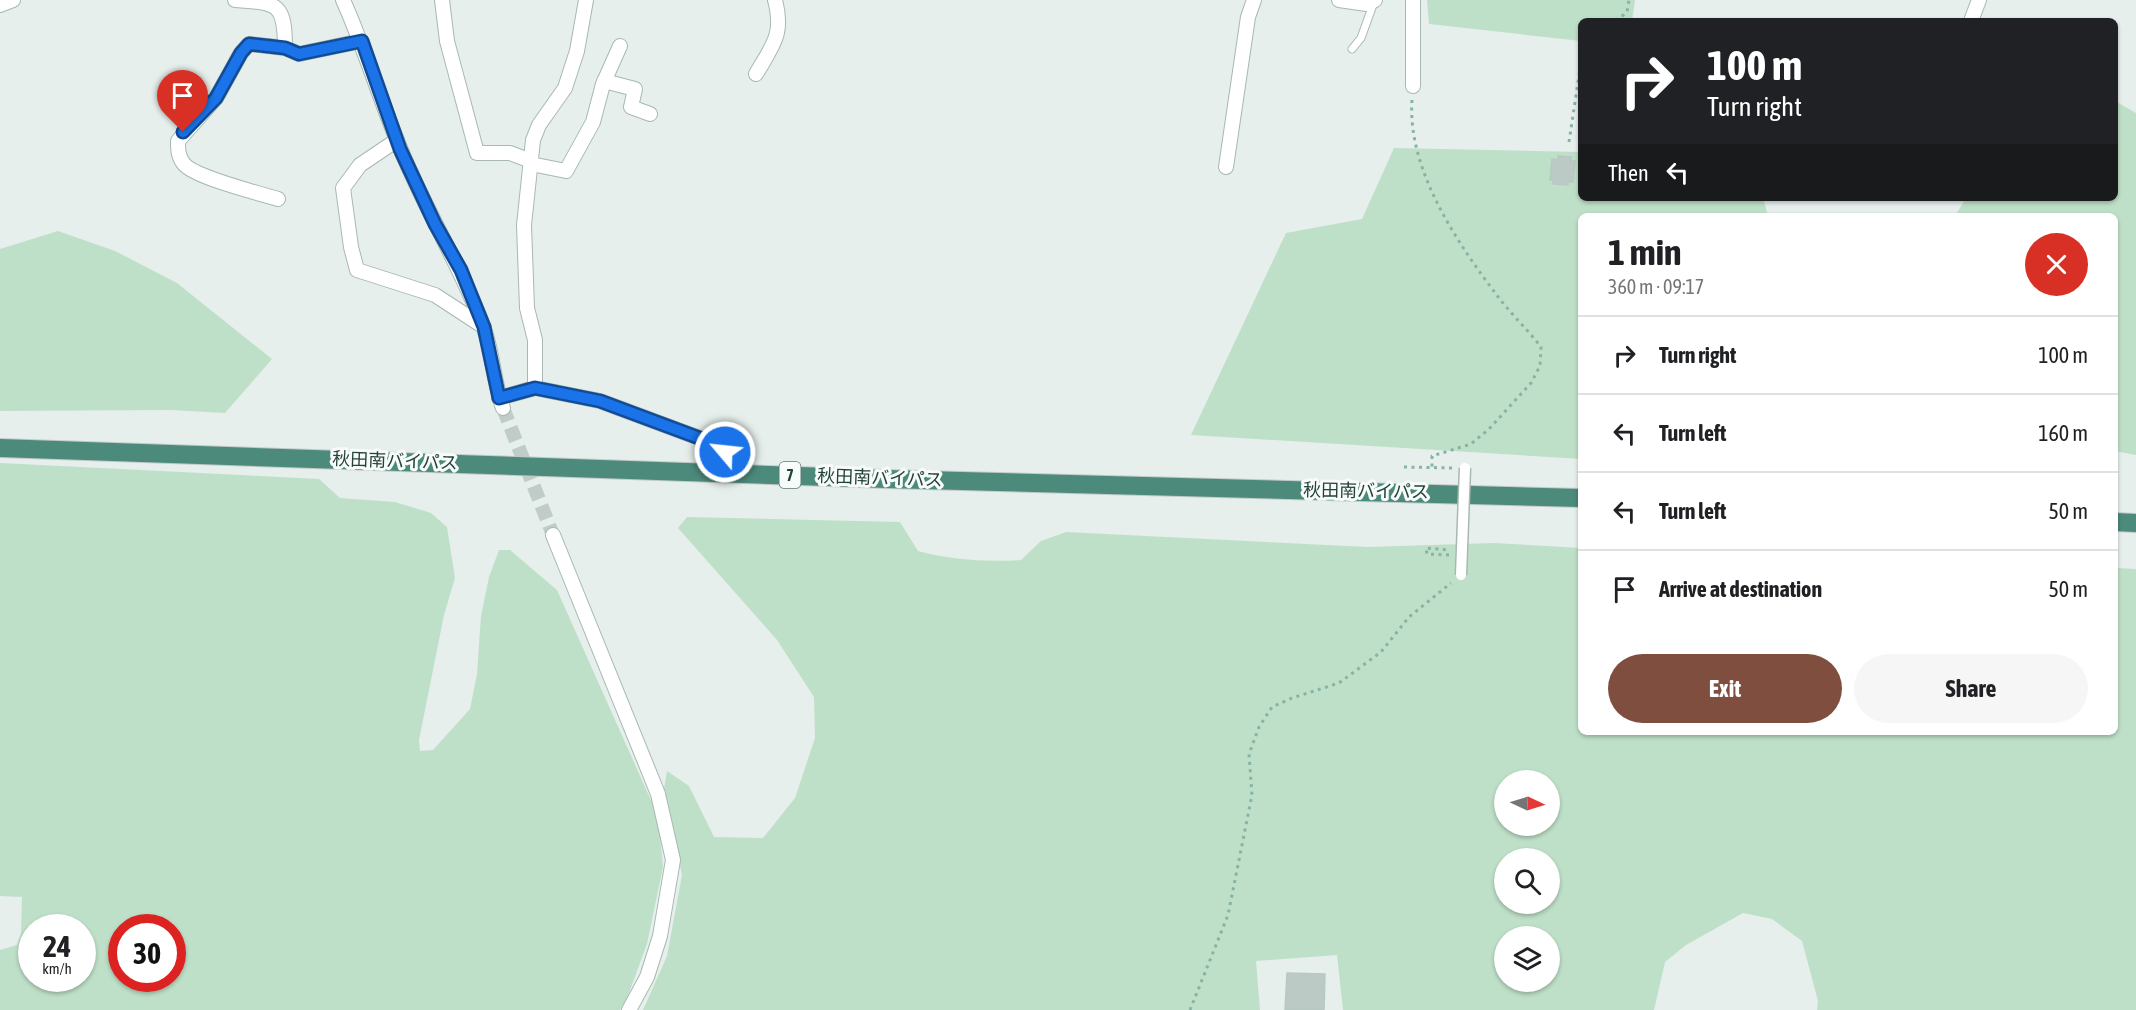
<!DOCTYPE html>
<meta charset="utf-8">
<style>
body{margin:0;font-family:"Asap Condensed","Noto Sans JP",sans-serif;background:#f6f6f6;color:#202124;height:100vh;display:flex;flex-direction:column;font-size:22px;white-space:nowrap}
*{box-sizing:border-box;margin:0}
p{font-size:20px;color:#757577}
.icon{flex:none;width:33px;height:33px;fill:none;stroke:currentColor;stroke-width:2;stroke-linecap:round;stroke-linejoin:round}
.map{position:relative;flex:1;overflow:hidden}
.details{position:absolute;left:1578px;top:213px;width:540px;height:522px;display:flex;flex-direction:column;background:#fff;border-radius:9px;box-shadow:0 2px 4px #0004}
.details>*{flex:none}
.hud{position:absolute;left:1578px;top:18px;width:540px;height:183px;border-radius:9px;box-shadow:0 2px 4px #0004;background:#202124;color:#fff;overflow:hidden}
.needle{width:39px;rotate:94deg}
.fabs{position:absolute;left:1494px;top:770px;display:grid;gap:12px}
.fabs a{display:grid;place-items:center;width:66px;height:66px;border-radius:50%;background:#fff;box-shadow:0 2px 4px #0004;font-size:30px}
.speed{position:absolute;left:18px;top:914px;display:flex;gap:12px;font-size:30px;font-weight:700;text-align:center}
.speed>*{display:grid;place-content:center;width:78px;height:78px;border-radius:50%;background:#fff;box-shadow:0 2px 4px #0004;line-height:1}
.speed small{font-size:15px;font-weight:400}
.speed .limit{border:9px solid #d22;background:#fff;color:#111}
.pin{position:absolute;display:grid;place-items:center;width:51px;height:51px;color:#fff;margin:-62px -26px;border-radius:50% 50% 50% 0;rotate:-45deg;box-shadow:0 0 6px #0007}
.pin .icon{rotate:45deg}
.me{position:absolute;width:66px;margin:-33px;rotate:298deg;stroke-linejoin:round;filter:drop-shadow(0 0 4px #0008)}
.turn{display:flex;align-items:center;gap:21px;height:126px;padding:0 30px;font-size:27px}
.turn .icon{width:78px;height:78px;stroke-width:2.5}
.turn b{display:block;font-size:42px;line-height:51px}
.then{display:flex;align-items:center;height:57px;padding:0 30px;background:#0003;gap:12px;font-size:22px}
.round{display:grid;place-items:center;flex:none;width:63px;height:63px;border-radius:32px;background:#f6f6f6}
.overview{display:flex;align-items:center;justify-content:space-between;height:102px;padding:0 30px}
h1{font-size:36px;font-weight:700;line-height:45px}
.primary-button{display:flex;gap:12px;margin-top:auto;padding:12px 30px}
.primary-button a{flex:1;height:69px;border-radius:36px;background:#7f4e3f;color:#fff;font-size:24px;font-weight:700;line-height:69px;text-align:center}
.primary-button a+a{background:#f6f6f6;color:#202124}
ul{padding:0;list-style:none}
li{display:flex;align-items:center;gap:18px;height:78px;padding:0 30px;border-top:2px solid #e0e0e0}
li div{flex:1}
li b{display:block;font-size:22px}
li em{font-style:normal}
.map>svg:first-child{display:block}
.green{fill:#bfe0c8;fill-rule:evenodd}
.building{fill:#bbcac4;stroke:#b8c9c2;stroke-width:1.5}
.lines{fill:none;stroke-linecap:round;stroke-linejoin:round}
.minor-tunnel{stroke:#bfccc8;stroke-width:14;stroke-dasharray:14 7;stroke-linecap:butt}
.service-casing{stroke:#a8b8b2;stroke-width:9}
.minor-casing{stroke:#a8b8b2;stroke-width:16}
.trunk-casing{stroke:#c2cac8;stroke-width:20}
.path{stroke:#86b3a5;stroke-width:3;stroke-dasharray:3 4.5;stroke-linecap:butt}
.service{stroke:#fff;stroke-width:7}
.minor{stroke:#fff;stroke-width:14}
.trunk{stroke:#4c8a7c;stroke-width:18}
.pedestrian-bridge-casing{stroke:#a8b8b2;stroke-width:13;stroke-linecap:butt}
.pedestrian-bridge{stroke:#fff;stroke-width:10}
.route-casing{stroke:#114b97;stroke-width:15}
.route{stroke:#1a73e8;stroke-width:10}
.labels{text-anchor:middle;stroke-width:6;stroke-linejoin:round;paint-order:stroke}
.shield{fill:#f7fbf9;stroke:#637a73;stroke-width:1.5}
.shield-label{font-size:16px;font-weight:bold;fill:#24423a}
.street-label{font-size:18px;fill:#24423a;stroke:#f7fbf9}
</style>
<div class="map">
<svg width="2136" height="1010" viewBox="0 0 2136 1010">
<rect width="100%" height="100%" fill="#e6efeb"/>
<path class="green" d="M1427,0h208l-3,21h-51v20l-152,-17z
M2115,101l21,12v342l-21,-4v-235h-160l11,-18h149z
M1394,148l187,4v46h182l5,18h-187v243l-390,-24 95,-202 76,-14z
M58,231l57,20 62,32 95,76 -47,54 -54,-3 -171,1v-162z
M0,463l319,16 21,19 55,4 36,11 16,14 8,51 -11,37 -25,125 1,11 13,-1 37,-41 7,-35 4,-58 8,-39 10,-27h11l47,40 101,226 5,51 -16,77 -20,54 -7,12h-620v-60l17,-5 4,-12 1,-36 -22,-1zM32,927h50v51h-50zM122,927h50v51h-50z
M687,517l213,5 18,29c34,9 68,11 103,9l20,-19 25,-9 302,15 126,-4 87,5v184h534v-164l21,1v441h-319l1,-9 -16,-60 -30,-22 -29,-6 -57,32 -21,17 -11,48h-311l-6,-55 -81,6 4,49h-617l24,-54 15,-81 -18,-86 3,-18 22,15 25,51 49,1 32,-40 20,-60 -1,-41 -37,-57 -99,-112zM1504,780h46v45h-46zM1504,858h46v45h-46zM1504,936h46v45h-46z"/>
<path class="building" d="M1558,156l13,1v4h4l-2,21h-5v3l-15,-1v-4h-3l2,-21 6,1z
M1287,973l38,1 -1,36h-39z"/>
<g class="lines">
<path class="minor-tunnel" d="M503,408l50,127"/>
<defs>
<path id="service" d="M1352,49l9,-11 13,-36"/>
<path id="minor" d="M235,0c42,3 50,2 50,48
M343,0c22,49 37,100 58,150 24,59 58,113 81,173 11,27 11,58 21,85
M442,0l5,41 30,112h33l21,8
M1339,0l28,4 8,-4
M0,5l13,-5
M1971,21l8,-21
M756,74c17,-29 28,-40 19,-74
M604,81l31,8 -4,18 19,7
M1413,86v-86
M397,140l-37,25 -17,23 8,59 6,23 78,25 49,32
M531,164l35,7 27,-49 10,-38 17,-38
M1226,167l22,-150 6,-17
M278,199c-20,-6 -84,-22 -94,-35 -6,-7 -6,-15 -6,-23l38,-43 25,-45 8,-9 36,4 14,6 62,-13
M535,388v-48l-8,-32 -3,-83 9,-85 6,-15 26,-37 12,-37 9,-51
M499,398l36,-10 65,13 102,38 23,13
M553,535l105,259 15,66 -13,76 -13,41 -18,33"/>
<path id="trunk" d="M0,448l886,31 695,19
M2115,522l21,1"/>
</defs>
<use href="#service" class="service-casing"/>
<use href="#minor" class="minor-casing"/>
<use href="#trunk" class="trunk-casing"/>
<path class="path" d="M1616,21l11,-9 2,-12
M1412,100c-5,70 46,144 87,198 13,17 29,32 42,49l-1,19 -9,17 -42,46 -18,15 -39,12v12
M1569,142l12,-80
M1404,467l49,1
M1449,555l-22,-1 -1,-6 23,2
M1190,1010l38,-95 24,-120 -3,-41 10,-27 13,-20 20,-9 47,-15 42,-31 28,-35 42,-34"/>
<use href="#service" class="service"/>
<use href="#minor" class="minor"/>
<use href="#trunk" class="trunk"/>
<defs>
<path id="pedestrian-bridge" d="M1461,575l4,-107"/>
</defs>
<use href="#pedestrian-bridge" class="pedestrian-bridge-casing"/>
<use href="#pedestrian-bridge" class="pedestrian-bridge"/>
</g>
<g class="lines">
<defs>
<path id="route" d="M183,132l33,-34 25,-45 8,-9 36,4 14,6 63,-13 38,108 35,75 26,46 23,57 15,71 36,-10 65,13 102,38 23,13"/>
</defs>
<use href="#route" class="route-casing"/>
<use href="#route" class="route"/>
</g>
<g class="labels">
<rect class="shield" x="779.5" y="462" width="21" height="26" rx="4.5"/>
<g class="shield-label">
<text x="790" y="481">7</text>
</g>
<g class="street-label">
<text transform="translate(395 461) rotate(2)" y="6">秋田南バイパス</text>
<text transform="translate(880 478) rotate(2)" y="6">秋田南バイパス</text>
<text transform="translate(1366 491) rotate(1)" y="6">秋田南バイパス</text>
</g>
</g>
</svg>
<div class="fabs">
<a><svg class="needle" viewBox="-14 -14 28 28"><path d="M0-13l5 13h-10z" fill="#e53935"/><path d="M0 13l5-13h-10z" fill="#757577"/></svg></a>
<a><svg class="icon" aria-label="search" viewBox="0 0 24 24"><circle cx="10" cy="10" r="6"/><path d="M15 15l6 6"/></svg></a>
<a><svg class="icon" aria-label="layers" viewBox="0 0 24 24"><path d="M12 4l9 5-9 5-9-5zM3 14l9 5 9-5"/></svg></a>
</div>
<div class="speed"><div>24<small>km/h</small></div><div class="limit">30</div></div>
<div class="pin" style="left:183px;top:132px;background:#d93025"><svg class="icon" aria-label="arrive" viewBox="0 0 24 24"><path d="M6 21V4h12l-3 4 3 4H6"/></svg></div>
<svg class="me" style="left:725px;top:452px" viewBox="-20 -20 40 40"><circle r="17" fill="#1a73e8" stroke="#fff" stroke-width="3"/><path d="M0-11L8 9 0 5-8 9z" fill="#fff"/></svg>
<div class="hud">
<div class="turn"><svg class="icon" aria-label="right" viewBox="0 0 24 24"><path d="M7 20v-9h11M14 6l5 5-5 5"/></svg><div><b>100 m</b>Turn right</div></div>
<div class="then">Then<svg class="icon" aria-label="left" viewBox="0 0 24 24"><path d="M17 20v-9H6M10 6l-5 5 5 5"/></svg></div>
</div>
<section class="details">
<div class="overview"><div><h1>1 min</h1><p>360 m · 09:17</p></div><a class="round" style="background:#d93025;color:#fff"><svg class="icon" aria-label="close" viewBox="0 0 24 24"><path d="M6 6l12 12M18 6L6 18"/></svg></a></div>
<ul>
<li><svg class="icon" aria-label="right" viewBox="0 0 24 24"><path d="M7 20v-9h11M14 6l5 5-5 5"/></svg><div><b>Turn right</b></div><em>100 m</em></li>
<li><svg class="icon" aria-label="left" viewBox="0 0 24 24"><path d="M17 20v-9H6M10 6l-5 5 5 5"/></svg><div><b>Turn left</b></div><em>160 m</em></li>
<li><svg class="icon" aria-label="left" viewBox="0 0 24 24"><path d="M17 20v-9H6M10 6l-5 5 5 5"/></svg><div><b>Turn left</b></div><em>50 m</em></li>
<li><svg class="icon" aria-label="arrive" viewBox="0 0 24 24"><path d="M6 21V4h12l-3 4 3 4H6"/></svg><div><b>Arrive at destination</b></div><em>50 m</em></li>
</ul>
<div class="primary-button"><a>Exit</a><a>Share</a></div>
</section>
</div>
